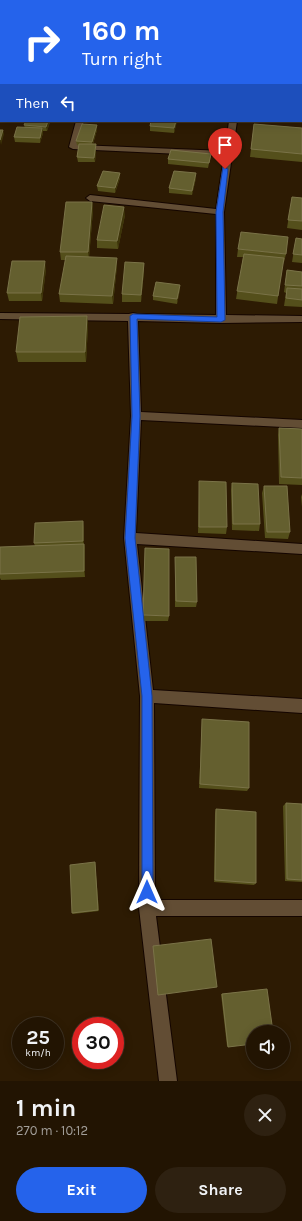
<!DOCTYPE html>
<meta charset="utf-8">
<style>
body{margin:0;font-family:Karla,sans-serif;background:#2e2111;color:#f1f3f6;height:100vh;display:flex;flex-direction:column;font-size:15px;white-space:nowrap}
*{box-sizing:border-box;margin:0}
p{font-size:13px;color:#a29e99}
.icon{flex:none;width:22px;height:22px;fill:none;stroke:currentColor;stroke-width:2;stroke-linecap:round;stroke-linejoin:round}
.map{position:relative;height:1081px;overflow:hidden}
.drawer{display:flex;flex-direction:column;background:#221402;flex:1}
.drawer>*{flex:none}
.banner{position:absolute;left:0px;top:0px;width:302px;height:122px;box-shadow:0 2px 10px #0003,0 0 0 1px #3f3324;background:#2563eb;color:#fff;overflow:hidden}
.controls{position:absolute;left:246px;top:1025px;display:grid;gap:8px}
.controls a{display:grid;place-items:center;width:44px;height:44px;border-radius:50%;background:#221402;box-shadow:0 2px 10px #0003,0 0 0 1px #3f3324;font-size:20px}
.speed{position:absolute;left:12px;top:1017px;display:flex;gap:8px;font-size:20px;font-weight:700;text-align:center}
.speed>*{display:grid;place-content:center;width:52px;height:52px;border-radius:50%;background:#221402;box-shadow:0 2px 10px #0003,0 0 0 1px #3f3324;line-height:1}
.speed small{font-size:10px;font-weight:400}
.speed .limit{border:6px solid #d22;background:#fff;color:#111}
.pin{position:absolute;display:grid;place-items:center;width:34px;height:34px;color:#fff;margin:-41px -17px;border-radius:50% 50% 50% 0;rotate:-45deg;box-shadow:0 0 4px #0007}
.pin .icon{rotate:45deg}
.me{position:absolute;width:44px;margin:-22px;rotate:0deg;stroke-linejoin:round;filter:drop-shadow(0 0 3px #0008)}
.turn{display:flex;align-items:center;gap:14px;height:84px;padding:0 16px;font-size:18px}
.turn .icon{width:52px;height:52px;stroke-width:2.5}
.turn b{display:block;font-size:28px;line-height:34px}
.then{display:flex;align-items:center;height:38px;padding:0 16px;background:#0003;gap:8px;font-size:15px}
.round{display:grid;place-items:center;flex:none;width:42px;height:42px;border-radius:21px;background:#2e2111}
.summary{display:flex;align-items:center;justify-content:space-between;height:68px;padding:0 16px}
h1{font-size:24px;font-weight:700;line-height:30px}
.action{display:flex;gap:8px;margin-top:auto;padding:8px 16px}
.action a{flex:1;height:46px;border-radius:24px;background:#2563eb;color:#fff;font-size:16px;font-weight:700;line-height:46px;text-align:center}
.action a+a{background:#2e2111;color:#f1f3f6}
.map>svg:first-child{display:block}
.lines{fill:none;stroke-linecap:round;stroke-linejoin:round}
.minor-casing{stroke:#140500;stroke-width:2}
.minor{fill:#624d34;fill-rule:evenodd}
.wall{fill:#544f1b}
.shaded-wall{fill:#3d3409}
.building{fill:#645f2f;stroke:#7a7348}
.route{fill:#2563eb;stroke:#184099}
</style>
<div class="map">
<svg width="302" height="1081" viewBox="0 0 302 1081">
<rect width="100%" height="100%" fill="#2d1b03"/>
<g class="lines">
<defs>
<path id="minor" d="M117,0h6v1h-6z
M252,0h6v1h-6z
M76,121h8l-6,24 147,6 4,-30h8l-13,91 2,103 76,1v6l-81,1 -83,-2 3,91 161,8v8l-161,-8 -5,113 166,11v10l-165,-10 16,146 149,9v14l-148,-10 1,197h147v16h-146l21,165h-18l-20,-173 1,-212 -16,-158 7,-122 -3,-95 -128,-2v-6l129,1 4,-1 4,1 79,1v-101l-126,-13 -4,-3 4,-3 126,14 8,-53 -151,-7 -4,-2z"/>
</defs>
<use href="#minor" class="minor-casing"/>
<use href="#minor" class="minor"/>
</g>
<path class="wall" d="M0,0h91l1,1h-91v44h-1z
M301,86h1v23h-1z
M177,121l-3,12 -24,-2v-5z
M50,122l-3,9h-4v2l-3,10 -25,-1 -1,-5 11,-9 -1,-3z
M254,124l48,4v34l-52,-5z
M97,125v5l-4,14 3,5 -1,13h-17l-1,-5 2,-11 -2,-1 -1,-4z
M211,154l-3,14 -40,-4v-5z
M120,178l-5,15 -17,-2 -1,-5z
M196,178l-4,17 -23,-2v-5z
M292,197l10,1v32l-15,-2z
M92,202l1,8 -4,47 28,9 -4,38 -53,-2 -1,-8 7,-34h-5l-1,-8z
M125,215l-7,34 -21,-1v-8z
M296,238l6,1v24l-10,-1z
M238,249l48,5 -2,8h-1l-6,42 -41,-5 7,-42h-6z
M144,263v8l-3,31h-19v-8z
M46,269l-4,32h-33l-2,-8z
M287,270l15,2v35l-18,-1 2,-13 -2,-1z
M180,289l-3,15 -24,-4v-4z
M87,316l1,10 -2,36h-68l-2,-10z
M279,428l23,1v56l-23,-1 -1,-49z
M199,481l28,46 -1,7 -28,-1 1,-45z
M232,483l28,41 -1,7 -27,-1 -1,-40z
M264,486l26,46 -2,7 -23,-1 -3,-45z
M302,494v13l-1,-10z
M84,527v17l1,6v27l-84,3 -1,-2v-25l35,-7 -1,-3z
M175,557l22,45 -1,5h-21z
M143,615l26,1 -1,5h-25z
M202,719l47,69 -2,3 -48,-3 3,-65z
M286,803l16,1v78l-17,-1 -2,-75z
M216,809l40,74 -2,2 -40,-3 1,-69z
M95,863l4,48 -26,3 -1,-1z
M264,989l-36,58 -1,-1 -6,-52z"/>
<path class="shaded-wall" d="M48,121h2v1l-3,9 -1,-4z
M176,121h1l-3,12v-5z
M97,125v5l-5,17v-5z
M42,128l1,5 -3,10v-5z
M3,130l1,4 -3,11 -1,-5z
M96,144v5l-1,13 -1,-4z
M120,173v5l-5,15v-5z
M196,173v5l-4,17v-4z
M92,202l1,8 -4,50 -1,-8z
M124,207l1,8 -7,34 -1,-8z
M117,258v8l-4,38 -1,-8z
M45,261l1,8 -4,32 -1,-8z
M144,263v8l-3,31v-7z
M180,285v4l-3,15v-5z
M87,316l1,10 -2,36 -1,-10z
M83,521l1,6v20l-1,-6z
M84,544l1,6v27l-1,-6z
M95,862v1l4,48 -1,-1z"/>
<path class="building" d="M0,0h46l-1,1h-44v19l-1,-1z
M50,0h41v1h-41z
M0,24h1v13h-1z
M301,86h1v15h-1z
M26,121h22l-2,6 -22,-2z
M151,121h25l-2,7 -24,-2z
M82,124l15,1 -5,17 -16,-1z
M254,124l48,4v26l-51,-5z
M17,127l25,1 -2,10 -26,-1z
M0,130h3l-3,10z
M79,144h17l-2,14 -17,-1z
M171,150l40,4 -2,9 -41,-4z
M103,171l17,2 -5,15 -18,-2z
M174,171l22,2 -4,18 -23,-3z
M292,197l10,1v23l-14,-1z
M66,202h26l-4,50h-28z
M104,205l20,2 -7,34 -20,-1z
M241,232l47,5 -2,17 -48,-5z
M296,238l6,1v16l-9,-1z
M244,254l40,4 -6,38 -41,-5z
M66,256l51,2 -5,38 -53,-2z
M12,261h33l-4,32h-34z
M125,262l19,1 -3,32 -19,-1z
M287,270l15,2v14l-17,-1z
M156,282l24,3 -3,14 -24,-3z
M287,288l15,1v11l-16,-2z
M87,316l-2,36h-69l4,-35z
M279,428l23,1v49l-21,-1z
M199,481l27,1 1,45h-28z
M232,483l26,1 2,40h-27z
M264,486h23l3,46h-23z
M83,521v20l-49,2 1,-20z
M84,544v27l-84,3v-27z
M145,548l24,1v67l-26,-1z
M175,557h21l1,45 -21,-1z
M202,719l47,3v66l-49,-4z
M286,803l16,1v76l-15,-1z
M216,809l40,3v71l-41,-3z
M95,862l3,48 -26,3 -2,-48z
M211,939l6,48 -59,8 -5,-49z
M267,989l6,43h-20v12l-25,3 -6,-53z"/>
<path class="route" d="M223,167l5,2 -5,43 2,108 -4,2 -84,-3 3,97 -5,122 17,158 1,196 -1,5 -5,1 -4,-1 -1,-5v-196l-17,-158 7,-122 -2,-100 3,-2 84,3 -1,-105z"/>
</svg>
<div class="controls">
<a><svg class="icon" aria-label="sound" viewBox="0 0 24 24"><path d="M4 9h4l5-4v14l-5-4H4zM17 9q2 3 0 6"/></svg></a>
</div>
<div class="speed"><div>25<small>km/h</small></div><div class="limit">30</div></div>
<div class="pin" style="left:225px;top:169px;background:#d93025"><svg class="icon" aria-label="arrive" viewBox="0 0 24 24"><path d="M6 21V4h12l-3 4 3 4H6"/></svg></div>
<svg class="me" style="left:147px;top:892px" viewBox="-20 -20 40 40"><path d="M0-17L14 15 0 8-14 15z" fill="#2563eb" stroke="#fff" stroke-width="4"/></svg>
<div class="banner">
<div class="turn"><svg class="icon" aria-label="right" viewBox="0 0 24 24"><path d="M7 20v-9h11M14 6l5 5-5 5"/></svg><div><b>160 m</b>Turn right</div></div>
<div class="then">Then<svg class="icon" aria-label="left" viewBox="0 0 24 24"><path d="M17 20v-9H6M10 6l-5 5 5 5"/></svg></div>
</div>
</div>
<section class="drawer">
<div class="summary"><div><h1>1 min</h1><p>270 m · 10:12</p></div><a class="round"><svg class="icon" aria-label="close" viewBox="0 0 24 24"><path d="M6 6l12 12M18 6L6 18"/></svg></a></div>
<div class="action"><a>Exit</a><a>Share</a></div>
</section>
